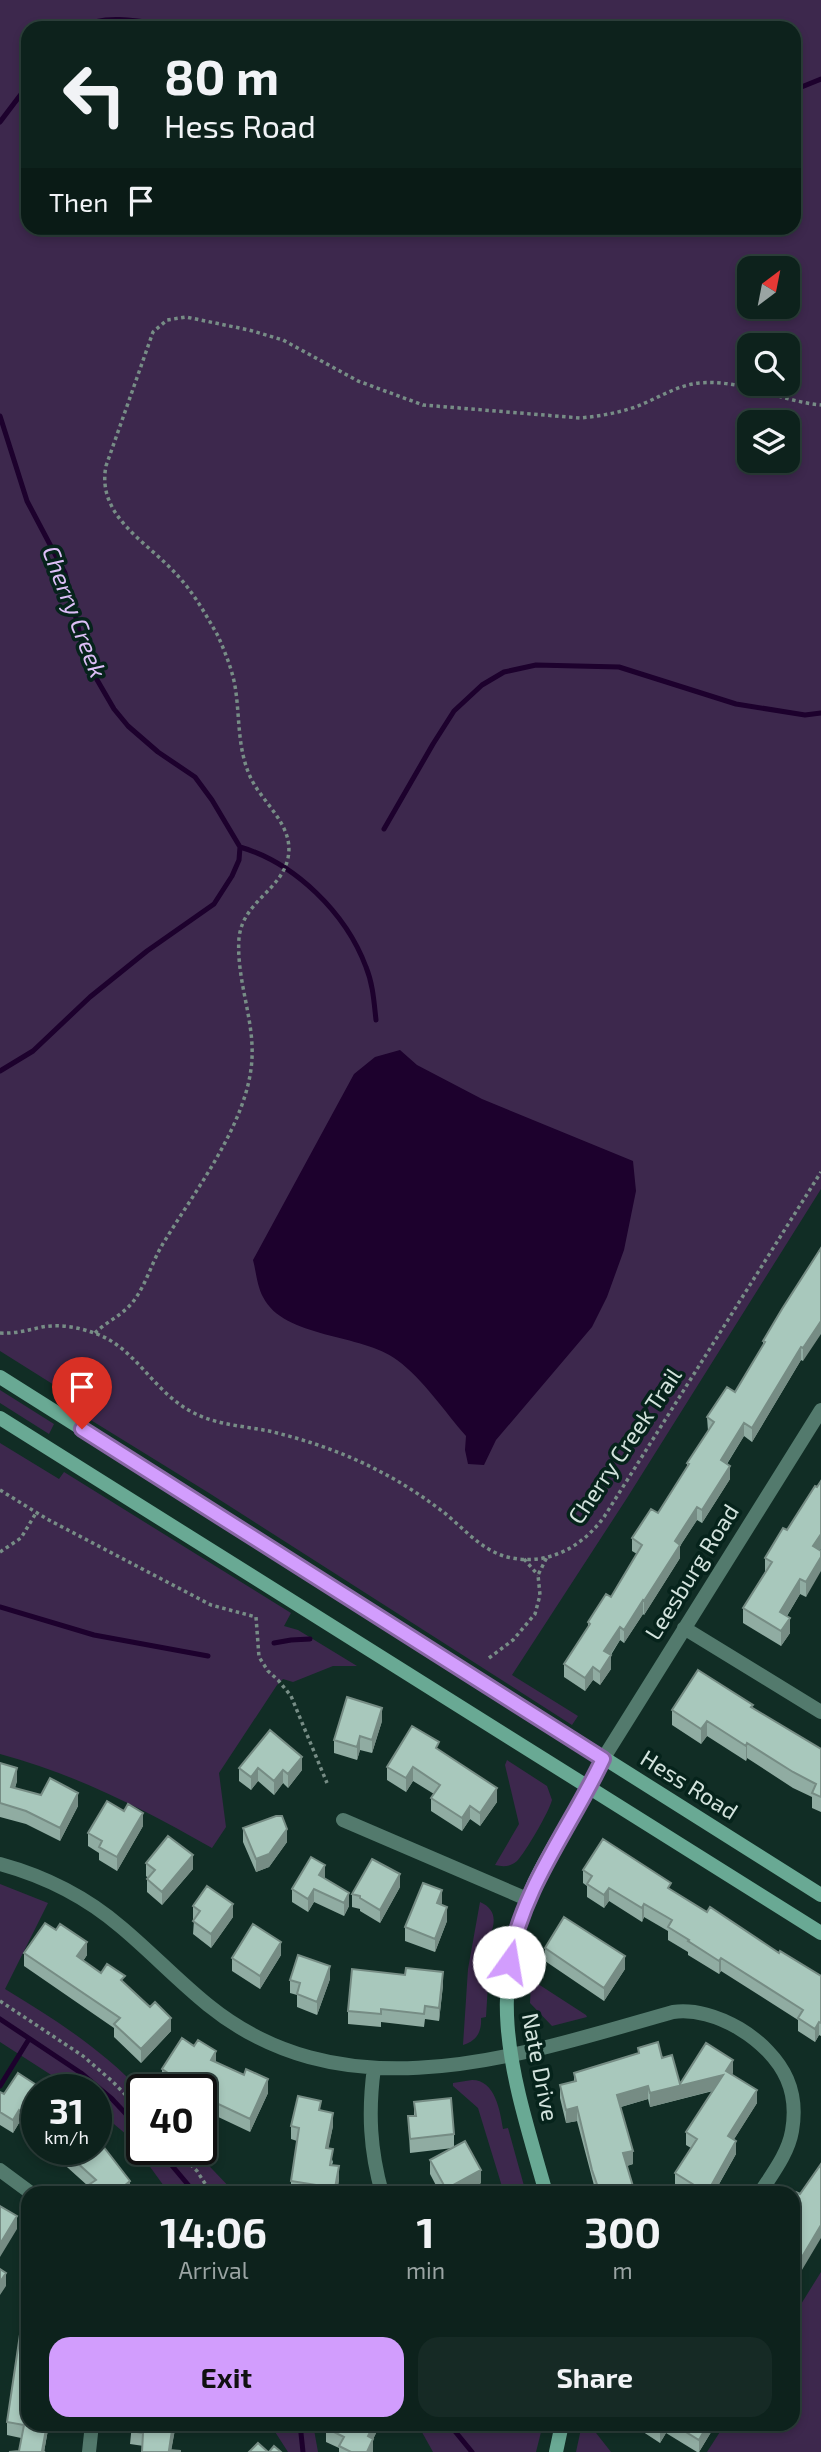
<!DOCTYPE html>
<style>
body{margin:0;font-family:"Exo 2",sans-serif;background:#162a25;color:#f1f3f6;height:100vh;display:flex;flex-direction:column;font-size:26px;white-space:nowrap}
*{box-sizing:border-box;margin:0}
p{font-size:23px;color:#9aa4a3}
.icon{flex:none;width:38px;height:38px;fill:none;stroke:currentColor;stroke-width:2;stroke-linecap:round;stroke-linejoin:round}
.map{position:relative;flex:1;overflow:hidden}
.panel{position:absolute;left:21px;top:2186px;width:779px;height:245px;display:flex;flex-direction:column;background:#0d221c;border-radius:21px;box-shadow:0 4px 10px #0003,0 0 0 2px #2d3f3b}
.panel>*{flex:none}
.hud{position:absolute;left:21px;top:21px;width:780px;height:214px;border-radius:21px;box-shadow:0 4px 10px #0003,0 0 0 2px #2d3f3b;background:#0d221c;color:#f1f3f6;overflow:hidden}
.needle{width:46px;rotate:32deg}
.buttons{position:absolute;left:737px;top:256px;display:grid;gap:14px}
.buttons a{display:grid;place-items:center;width:63px;height:63px;border-radius:14px;background:#0d221c;box-shadow:0 4px 10px #0003,0 0 0 2px #2d3f3b;font-size:35px}
.speed{position:absolute;left:21px;top:2074px;display:flex;gap:14px;font-size:35px;font-weight:700;text-align:center}
.speed>*{display:grid;place-content:center;width:91px;height:91px;border-radius:50%;background:#0d221c;box-shadow:0 4px 10px #0003,0 0 0 2px #2d3f3b;line-height:1}
.speed small{font-size:18px;font-weight:400}
.speed .limit{border:4px solid #111;border-radius:10px;background:#fff;color:#111}
.pin{position:absolute;display:grid;place-items:center;width:60px;height:60px;color:#fff;margin:-72px -30px;border-radius:50% 50% 50% 0;rotate:-45deg;box-shadow:0 0 7px #0007}
.pin .icon{rotate:45deg}
.me{position:absolute;width:77px;margin:-38px;rotate:13deg;stroke-linejoin:round;filter:drop-shadow(0 0 5px #0008)}
.turn{display:flex;align-items:center;gap:24px;height:147px;padding:0 28px;font-size:32px}
.turn .icon{width:91px;height:91px;stroke-width:2.5}
.turn b{display:block;font-size:49px;line-height:60px}
.then{display:flex;align-items:center;height:66px;padding:0 28px;background:#0003;gap:14px;font-size:26px}
.eta{display:flex;justify-content:space-evenly;align-items:center;height:119px;text-align:center}
.eta b{font-size:42px;font-weight:700;line-height:49px}
.button{display:flex;gap:14px;margin-top:auto;padding:14px 28px}
.button a{flex:1;height:80px;border-radius:21px;background:#d29dfd;color:#111;font-size:28px;font-weight:700;line-height:80px;text-align:center}
.button a+a{background:#162a25;color:#f1f3f6}
.map>svg:first-child{display:block}
.green{fill:#3d284d;fill-rule:evenodd}
.water{fill:#1d012d}
.lines{fill:none;stroke-linecap:round;stroke-linejoin:round}
.stream{stroke:#1d012d;stroke-width:5}
.path{stroke:#778d86;stroke-width:3.5;stroke-dasharray:3.5 3.5;stroke-linecap:butt}
.street{stroke:#537a6d;stroke-width:14}
.secondary{stroke:#69a994;stroke-width:14}
.wall{fill:#90aca2}
.shaded-wall{fill:#768c84}
.building{fill:#a8c8bc;stroke:#768c84;stroke-width:2}
.route-casing{stroke:#8866a4;stroke-width:18}
.route{stroke:#d29dfd;stroke-width:12}
.labels{text-anchor:middle;stroke-width:7;stroke-linejoin:round;paint-order:stroke}
.street-label{font-size:23px;fill:#d3e3dd;stroke:#06231b}
.water-label{font-size:24px;font-style:italic;fill:#ddbff7;stroke:#06231b}
</style>
<div class="map">
<svg width="821" height="2452" viewBox="0 0 821 2452">
<rect width="100%" height="100%" fill="#112d25"/>
<path class="green" d="M0,0h821v1189l-194,309 -115,177 66,41 -6,9 -363,-232 -128,-79 5,-9 -86,-54zM28,28h766v200h-766zM749,268h39v38h-39zM749,345h39v38h-39zM749,422h39v38h-39z
M0,1390l54,34 -5,10 -49,-31z
M0,1443l59,36 5,-7 227,141 -7,13 14,4 59,36h-24l-40,16 -10,-3 -6,6 -58,88 7,54 -14,21c-69,-39 -134,-73 -212,-94z
M507,1760l40,26 5,14c-3,12 -27,53 -35,61 -7,6 -14,6 -22,4l24,-41 -14,-59z
M0,1884l48,19 -43,86c48,29 98,61 137,103v57h51l42,44h-66l-42,-58 -31,-26v-19l-23,-1 -73,-47z
M480,1902c16,7 16,19 10,34l5,2 -6,30 -3,49 -5,1c1,13 -4,23 -18,27l5,-76z
M535,1982l51,33 1,2 -35,9 -22,-23 1,-19z
M472,2080c23,0 28,30 31,49l5,-1 18,65h-22l-26,-85 -25,-22v-3z
M821,2272v180h-114l18,-28h68v-107z
M270,2424h43l5,28h-30z
M413,2424h130l-7,28h-103l-15,-27z
M582,2424h7l22,28h-35z"/>
<path class="water" d="M400,1050l17,15 65,34 151,62 3,30 -12,59 -17,47 -15,30 -96,113 -12,25 -16,-1 -3,-14 1,-14c-22,-25 -42,-56 -69,-76 -35,-27 -113,-21 -134,-63 -6,-11 -7,-26 -10,-37l101,-186 21,-17z"/>
<g class="lines">
<path class="stream" d="M79,28c29,-17 73,-4 104,0
M233,28h16
M794,90l27,-11
M0,122l28,-37
M0,416l27,85 38,72 19,78 12,27 18,31 14,17 30,26 37,25 17,23 28,47 -1,13 -7,16 -18,28 -67,47 -57,46 -57,54 -33,20
M384,829l49,-85 21,-33 28,-26 22,-13 32,-7 83,2 117,37 69,11 16,-2
M240,847c55,16 106,66 126,120 7,17 8,35 10,53
M0,1607l94,28 114,21
M274,1643l17,-3 19,-1
M0,2019l81,54 31,26 30,32
M0,2086l29,-47
M158,2149l37,44
M300,2424l3,28
M449,2424l23,28"/>
<path class="path" d="M0,1333c15,1 28,-3 42,-6 17,-3 36,0 52,6 42,14 58,58 98,79 24,13 52,14 77,19 38,9 76,22 110,40 22,11 43,25 63,40 22,17 41,42 70,47 37,7 70,-11 92,-41l217,-345
M95,1333c11,-11 26,-17 37,-30 13,-16 19,-38 29,-56 32,-54 88,-124 91,-189 2,-40 -16,-79 -13,-120 4,-37 42,-47 49,-80 7,-34 -28,-56 -39,-84 -12,-29 -9,-58 -14,-88 -3,-17 -10,-34 -17,-50 -12,-21 -24,-43 -41,-61 -29,-33 -81,-58 -71,-109l47,-134 14,-12 19,-3 63,13 34,10 75,41 65,24 157,13c20,-2 39,-5 58,-12 20,-8 40,-21 61,-23 43,-4 80,18 122,22
M0,1490l47,29 164,86 45,12 3,40 9,14 10,9 13,16 36,87
M0,1552l21,-14 15,-25
M524,1559l14,16
M489,1658l24,-18 22,-26 5,-19 -2,-20 9,-18
M0,2001l83,55 29,25 30,31
M176,2149l21,22 14,22
M504,2424l15,6"/>
<path class="street" d="M684,1628l137,84
M603,1759l218,-349
M343,1820l184,79
M0,1864c44,12 86,33 121,63 30,25 56,53 87,78 138,112 313,50 465,7 42,-6 97,28 114,67 7,16 8,35 5,52 -4,23 -20,43 -32,62
M374,2068c-6,44 -4,82 8,125
M0,2170l31,23
M89,2452l3,-28"/>
<path class="secondary" d="M0,1377l821,518
M0,1418l821,515
M546,2193c-32,-113 -64,-199 -11,-312 20,-42 48,-80 68,-122
M556,2452l6,-28"/>
</g>
<path class="wall" d="M821,1248l-18,113 -2,-1 -49,82 -8,-6 -17,28 3,15 -28,44 -5,-3 -17,26v12l-36,57 -1,-1 -19,29 -4,-3 -9,15v14l-11,16 -7,-5 -8,11 -21,-14v-13l24,-37v-5l23,-25 26,-43 -5,-3v-13l26,-25 29,-46v-4l21,-32 -1,-14 28,-25 28,-45v-6z
M820,1550l-14,47 -6,-3 -13,22 3,17 -9,13 -38,-23v-15l22,-36v-14z
M753,1708l68,41v63l-9,-4v-11l-19,-9 -46,-30 -1,3 -39,-25 -6,8 -29,-19v-15z
M382,1721l-10,32 -12,-3 -3,10 -23,-7v-13z
M439,1750l58,52 -17,24 -10,-7 -8,12 -31,-20v-13l3,-4 -21,-13 -7,11 -19,-12v-13z
M0,1763l17,18 -2,7 63,18 -18,35 -34,-17 -26,-7z
M239,1768l63,2 -14,18 -5,-5 -9,12 -16,-14 -7,9 -12,-9z
M143,1826l-26,45 -18,-11v-7l-11,-7v-13z
M243,1828l44,14 -18,25 -13,5 -13,-30z
M146,1863l47,6 -31,36 -15,-13v-13l1,-1 -2,-2z
M583,1870l88,20 36,22 114,64v60l-2,-1 -4,7 -17,-11v-11l-77,-49 -2,3 -31,-19v-3l-20,-12v-9l-24,-14 -2,5 -33,-21 -5,7 -17,-11v-11l-4,-3z
M325,1879l24,27 -5,10 -30,-14 -6,10 -16,-10v-13z
M400,1887l-20,36 -20,-12v-2l-8,-2v-13z
M442,1903l-1,2 6,16 -12,31 -30,-11v-14z
M193,1906l40,11 -22,31 -18,-14 1,-14 -1,-1z
M545,1948l80,21 -21,32 -59,-40z
M24,1953l63,2 -4,6 18,12 24,10 46,48 -30,32 -27,-26v-9l-90,-62z
M281,1955l-21,34 -28,-18v-13z
M405,1975l38,10 -4,36 -14,-2 -1,8 -43,-5v5l-33,-3v-13z
M330,1979l-13,36 -20,-8v-12l-7,-2v-13z
M638,2048l24,10 18,26 53,-11 -1,1 25,29 -23,36 2,15 -22,39h-28l-11,-7v-13l16,-25 -5,-3v-13l27,-41 -63,16 -2,-8 -27,8 12,57 -6,2 8,27h-39l-19,-72 -11,2 -6,-25v-13l14,-4v-8l64,-20z
M216,2062l52,31 -18,39 -36,-17 -13,-8v-17h-28l-11,-7v-14z
M37,2090v49l-18,-16 -6,10 -13,-8v-33l4,2z
M414,2102l40,32v13l27,36 -17,10h-24l-10,-19v-14l23,-12 -43,5 -2,-37h6z
M321,2110l12,16 -5,22 5,14 -1,3 7,14 -2,14h-46v-12l6,-40 -6,-2v-13z
M108,2136l-7,7 29,50h-43l1,-7 -41,-37h49z
M7,2422l42,2 -5,28 -25,-1 2,-13 -14,-3z
M132,2424h44l-5,26 -41,-6z
M379,2424v3l-6,12v13h-34v-4l-13,-6v-14z
M631,2424h85l-17,28h-2l-31,-19 -6,10z"/>
<path class="shaded-wall" d="M821,1321v13l-18,27v-13z
M801,1347v13l-49,82v-14z
M744,1423v13l-23,37v-13z
M730,1466v13l-28,44v-13z
M697,1507v13l-17,26v12l-36,57v-14l31,-60z
M821,1534v15l-8,12v-15z
M821,1557v14l-15,26v-15z
M800,1579v15l-20,33v-15z
M643,1600v14l-19,29v-13z
M790,1618v15l-9,13v-15z
M620,1627v13l-16,24v-13z
M611,1655v14l-11,16v-13z
M593,1667v13l-8,11v-13z
M382,1708v13l-10,32v-13z
M707,1721v15l-6,8v-15z
M360,1736v14l-3,10v-13z
M747,1743v15l-1,3v-15z
M302,1757v13l-14,18v-14z
M413,1767v14l-7,11v-14z
M17,1768v13l-6,19v-13z
M258,1768v13l-7,9v-13z
M283,1770v13l-9,12v-14z
M497,1788v14l-17,24v-13z
M78,1793v13l-18,35v-13z
M470,1806v13l-8,12v-13z
M143,1813v13l-26,45v-14z
M287,1829v13l-18,25 -13,5v-13z
M193,1855v14l-31,36v-13z
M325,1865v13l-6,11v-14z
M400,1874v13l-20,36v-13z
M609,1888v13l-5,7v-13z
M314,1889v13l-6,10v-13z
M442,1890v13l-5,13v-13z
M349,1893v13l-5,10v-13z
M233,1904v13l-22,31v-14z
M644,1904v13l-2,5v-14z
M447,1907v14l-12,31v-13z
M87,1942v13l-10,15v-14z
M281,1942v13l-21,34v-13z
M625,1956v13l-21,32v-13z
M721,1958v13l-2,3v-13z
M330,1966v13l-13,36v-13z
M443,1972v13l-4,36v-13z
M171,2018v13l-30,32v-14z
M819,2022v13l-4,7v-13z
M216,2051v14l-5,-5z
M733,2060v13l-7,11v-13z
M723,2075v13l-73,19v-14z
M268,2079v14l-18,39v-13z
M648,2086v13l-31,9v-13z
M757,2090v13l-29,46v-13z
M577,2107v14l-11,2v-13z
M19,2110v13l-6,10v-13z
M333,2113v13l-7,35v-13z
M108,2123v13l-12,13v-13z
M736,2141v13l-22,39h-7z
M633,2151v13l-10,3v-14z
M339,2166v13l-2,14h-2z
M481,2170v13l-17,10h-18v-4z
M130,2181v12h-12v-2z
M17,2216v13l-17,28v-13z
M821,2225v13l-28,47v-13z
M6,2273v13l-6,9v-13z
M47,2424h2l-5,28h-2z
M173,2424h3l-5,28h-2z
M374,2424h5v3l-11,23v-14z
M663,2424h3v9l-6,10v-14z
M708,2424h8l-17,28v-12z
M373,2439v13h-6z"/>
<path class="building" d="M821,1248v73l-18,27 -2,-1 -49,81 -8,-5 -23,37 9,6 -28,44 -5,-3 -22,34 5,4 -36,56 -1,-1 -19,30 -4,-3 -16,24 7,4 -11,17 -7,-5 -8,11 -21,-14 26,-40 -2,-2 18,-28 5,3 31,-52 -10,-7 19,-29 7,4 31,-49 -2,-1 27,-41 -7,-5 20,-30 8,5 30,-50 -2,-1 19,-32z
M821,1481v53l-8,12 8,5v6l-15,25 -6,-3 -20,33 10,6 -9,13 -38,-23 29,-46 -7,-4 18,-30 4,2 28,-44 2,1z
M698,1670l55,35 -2,2 70,42v48l-9,-4 4,-9 -23,-12 -46,-29 -1,3 -39,-25 -6,8 -29,-19z
M347,1697l35,11 -10,32 -12,-4 -3,11 -23,-7z
M412,1726l27,16 -3,6 61,40 -17,25 -10,-7 -8,12 -31,-20 9,-13 -27,-18 -7,11 -19,-11z
M270,1730l32,27 -14,17 -5,-4 -9,11 -16,-13 -7,9 -12,-9z
M0,1763l17,5 -6,19 30,8 9,-17 28,15 -18,35 -34,-17 -26,-8z
M107,1801l17,10 4,-7 15,9 -26,44 -18,-10 3,-6 -14,-8z
M276,1816h6l5,13 -18,25 -13,5 -13,-31z
M168,1836l25,19 -31,37 -15,-13 8,-9 -9,-7z
M603,1839l68,44 -3,5 39,24 3,-5 69,46 1,-2 41,25v47l-2,-1 -4,7 -17,-11 5,-8 -82,-52 -2,3 -31,-20 1,-1 -21,-13 4,-7 -28,-16 -2,4 -33,-20 -5,7 -17,-11 5,-8 -9,-6z
M311,1857l14,8 -6,10 30,18 -5,10 -30,-14 -6,10 -16,-10z
M372,1859l28,15 -20,36 -20,-12v-2l-8,-2z
M423,1883l19,7 -5,13 10,4 -12,32 -30,-12z
M207,1886l26,18 -22,30 -18,-13 7,-10 -7,-5z
M564,1917l61,39 -21,32 -59,-40z
M45,1923l11,7 4,-6 27,18 -10,14 24,17 6,-9 18,12 -4,4 29,27 5,-5 16,16 -30,31 -27,-25 6,-6 -96,-65z
M253,1924l28,18 -21,34 -28,-18z
M298,1955l32,11 -13,36 -20,-8 3,-11 -10,-3z
M406,1968l37,4 -4,36 -14,-2 -1,8 -43,-5v5l-33,-3 4,-42 53,6z
M182,2038l12,8 4,-6 18,11 -5,9 33,15 2,-6 22,10 -18,40 -36,-17 -13,-8v-4h-7l-32,-21z
M658,2042l4,16 10,-3 8,29 26,-41 27,17 -7,11 31,19 -29,46 8,5 -29,52 -32,-20 22,-34 -11,-7 37,-57 -73,18 -2,-7 -31,9 16,56 -10,2 12,40h-35l-8,-23 -15,-63 -11,3 -6,-25 16,-4 -2,-8 65,-20 -1,-5z
M18,2073l26,17h-7v36l-18,-16 -6,10 -13,-8v-20l4,2z
M298,2096l23,5 -2,9 14,3 -7,35 7,1 -3,16 9,1 -4,22 -44,-7 8,-53 -8,-2z
M451,2098l3,36 -44,5 -2,-23h8l-2,-14z
M96,2113l12,10 -12,13z
M96,2137l34,44 -12,10 2,2h-27l-6,-7 9,-6 -34,-31h34z
M465,2141l16,29 -35,19 -16,-29z
M821,2164v61l-28,47v-74l3,-6 4,2z
M0,2206l17,10 -17,28z
M0,2269l6,4 -6,9z
M22,2321l6,1v102h19l-5,27 3,1h-36l10,-1 5,-26 -17,-3z
M132,2424h41l-4,26 11,1v1h-38l1,-19 -13,-2z
M328,2424h46l-6,12 5,3 -6,13h-16l-12,-6 5,-9 -18,-9z
M651,2424h12l-3,5z
M673,2424h35l-9,16z
M258,2443l10,9h-19z
M274,2446l7,6h-12z"/>
<g class="lines">
<defs>
<path id="route" d="M82,1429l521,330c-32,68 -80,127 -94,203"/>
</defs>
<use href="#route" class="route-casing"/>
<use href="#route" class="route"/>
</g>
<g class="labels">
<g class="street-label">
<text transform="translate(625 1446) rotate(-56)" y="8">Cherry Creek Trail</text>
<text transform="translate(692 1572) rotate(-58)" y="8">Leesburg Road</text>
<text transform="translate(689 1785) rotate(32)" y="8">Hess Road</text>
<text transform="translate(540 2067) rotate(79)" y="8">Nate Drive</text>
</g>
<g class="water-label">
<text transform="translate(74 612) rotate(69)" y="8">Cherry Creek</text>
</g>
</g>
</svg>
<div class="buttons">
<a><svg class="needle" viewBox="-14 -14 28 28"><path d="M0-13l5 13h-10z" fill="#e53935"/><path d="M0 13l5-13h-10z" fill="#9aa4a3"/></svg></a>
<a><svg class="icon" aria-label="search" viewBox="0 0 24 24"><circle cx="10" cy="10" r="6"/><path d="M15 15l6 6"/></svg></a>
<a><svg class="icon" aria-label="layers" viewBox="0 0 24 24"><path d="M12 4l9 5-9 5-9-5zM3 14l9 5 9-5"/></svg></a>
</div>
<div class="speed"><div>31<small>km/h</small></div><div class="limit">40</div></div>
<div class="pin" style="left:82px;top:1429px;background:#d93025"><svg class="icon" aria-label="arrive" viewBox="0 0 24 24"><path d="M6 21V4h12l-3 4 3 4H6"/></svg></div>
<svg class="me" style="left:509px;top:1962px" viewBox="-20 -20 40 40"><circle r="19" fill="#fff"/><path d="M0-13L10 11 0 6-10 11z" fill="#d29dfd"/></svg>
<div class="hud">
<div class="turn"><svg class="icon" aria-label="left" viewBox="0 0 24 24"><path d="M17 20v-9H6M10 6l-5 5 5 5"/></svg><div><b>80 m</b>Hess Road</div></div>
<div class="then">Then<svg class="icon" aria-label="arrive" viewBox="0 0 24 24"><path d="M6 21V4h12l-3 4 3 4H6"/></svg></div>
</div>
<section class="panel">
<div class="eta">
<div><b>14:06</b><p>Arrival</p></div>
<div><b>1</b><p>min</p></div>
<div><b>300</b><p>m</p></div>
</div>
<div class="button"><a>Exit</a><a>Share</a></div>
</section>
</div>
